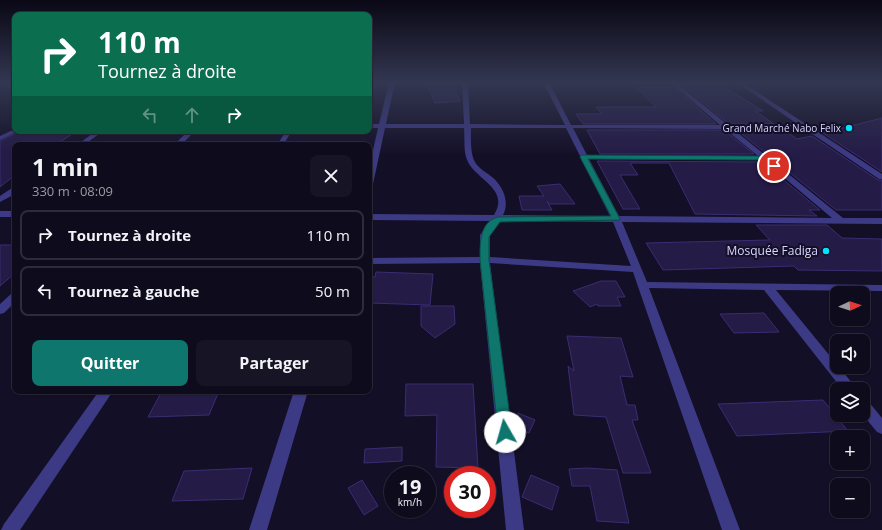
<!DOCTYPE html>
<html lang="fr">
<meta charset="utf-8">
<style>
body{margin:0;font-family:"Open Sans",sans-serif;background:#171425;color:#f1f3f6;height:100vh;display:flex;flex-direction:column;font-size:15px;white-space:nowrap}
*{box-sizing:border-box;margin:0}
p{font-size:13px;color:#9b9ba3}
.icon{flex:none;width:22px;height:22px;fill:none;stroke:currentColor;stroke-width:2;stroke-linecap:round;stroke-linejoin:round}
.map{position:relative;flex:1;overflow:hidden}
.panel{position:absolute;left:12px;top:142px;width:360px;height:252px;display:flex;flex-direction:column;background:#0e0b1c;border-radius:8px;box-shadow:0 1px 3px #0004,0 0 0 1px #2e2b3b}
.panel>*{flex:none}
.guide{position:absolute;left:12px;top:12px;width:360px;height:122px;border-radius:8px;box-shadow:0 1px 3px #0004,0 0 0 1px #2e2b3b;background:#0b6e4f;color:#fff;overflow:hidden}
.needle{width:26px;rotate:86deg}
.tools{position:absolute;left:830px;top:286px;display:grid;gap:8px}
.tools a{display:grid;place-items:center;width:40px;height:40px;border-radius:8px;background:#0e0b1c;box-shadow:0 1px 3px #0004,0 0 0 1px #2e2b3b;font-size:20px}
.speed{position:absolute;left:384px;top:466px;display:flex;gap:8px;font-size:20px;font-weight:700;text-align:center}
.speed>*{display:grid;place-content:center;width:52px;height:52px;border-radius:50%;background:#0e0b1c;box-shadow:0 1px 3px #0004,0 0 0 1px #2e2b3b;line-height:1}
.speed small{font-size:10px;font-weight:400}
.speed .limit{border:6px solid #d22;background:#fff;color:#111}
.pin{position:absolute;display:grid;place-items:center;width:34px;height:34px;color:#fff;margin:-17px;border:2px solid #fff;border-radius:50%;box-shadow:0 1px 4px #0007}
.me{position:absolute;width:44px;margin:-22px;rotate:353deg;stroke-linejoin:round;filter:drop-shadow(0 0 3px #0008)}
.turn{display:flex;align-items:center;gap:14px;height:84px;padding:0 20px;font-size:18px}
.turn .icon{width:52px;height:52px;stroke-width:2.5}
.turn b{display:block;font-size:28px;line-height:34px}
.lanes{display:flex;align-items:center;height:38px;padding:0 20px;background:#0003;justify-content:center;gap:20px;direction:ltr}
.lanes .off{opacity:.35}
.round{display:grid;place-items:center;flex:none;width:42px;height:42px;border-radius:8px;background:#171425}
.overview{display:flex;align-items:center;justify-content:space-between;height:68px;padding:0 20px}
h1{font-size:24px;font-weight:700;line-height:30px}
.button{display:flex;gap:8px;margin-top:auto;padding:8px 20px}
.button a{flex:1;height:46px;border-radius:8px;background:#0f766e;color:#fff;font-size:16px;font-weight:700;line-height:46px;text-align:center}
.button a+a{background:#171425;color:#f1f3f6}
ul{padding:0;list-style:none}
li{display:flex;align-items:center;gap:12px;height:50px;margin:0 8px 6px;padding:0 12px;border:2px solid #2e2b3b;border-radius:8px}
li div{flex:1}
li b{display:block;font-size:15px}
li em{font-style:normal}
.map>svg:first-child{display:block}
.building{fill:#241b47;stroke:#3b2d73}
.lines{fill:none;stroke-linecap:round;stroke-linejoin:round}
.minor{fill:#3d3a85;fill-rule:evenodd}
.route{fill:#0f766e;stroke:#0a4d48}
.poi-dot{fill:#00e5ff;stroke:#130f26;stroke-width:1.5}
.labels{text-anchor:middle;stroke-width:4;stroke-linejoin:round;paint-order:stroke}
.far-poi-label{font-size:10px;fill:#d9d4ff;stroke:#130f26;text-anchor:end}
.poi-label{font-size:12px;fill:#d9d4ff;stroke:#130f26;text-anchor:end}
</style>
<div class="map">
<svg width="882" height="530" viewBox="0 0 882 530">
<rect width="100%" height="100%" fill="#130f26"/>
<path class="building" d="M445,82l10,9 5,10 -25,2 -8,-19z
M678,82h38l47,29h-8l19,13h-45z
M635,87h39l42,37h-133l-7,-10h26l-6,-7h60z
M882,118v54l-59,-39z
M587,130h137l30,24h-154z
M737,130h47l13,9 15,-3 66,44h4v30h-46z
M20,131h57l-22,14h-40v30l-15,12v-46z
M597,161l165,1 58,48h-11l8,6 -122,-2 -26,-51h-39l8,12h-18l20,34h-17z
M560,184l15,20h-26l-2,-3 5,9h-30l-3,-14h25l-7,-10z
M756,225h71l15,13 40,1v32l-84,-1 -4,-4 -131,4 -17,-27 124,-3z
M0,245h15v28l-15,13z
M376,272l57,2 -3,31 -61,-2v-26h6z
M601,281h15l9,16h-8l4,9h-23l-1,-2 -7,3 -17,-16z
M421,306h33l1,18 -20,14 -14,-12z
M764,313l15,19 -45,1 -14,-19z
M567,336l54,2 12,39 -13,-1 7,29h8l3,15h-6l19,53h-28l-17,-56 -32,-2 -6,-49 6,5z
M406,384h67l5,84 -42,-1 1,-52 -32,1z
M162,391h57l-10,24 -61,2z
M823,400l25,31 -111,5 -19,-32z
M518,413l17,7 -6,13 -17,-7z
M402,447v14l-38,2 1,-14z
M252,468l-9,31 -71,2 12,-30z
M587,468l30,2 12,53 -32,-2 -7,-35h-18l-3,-17z
M531,475l28,12 -7,23 -30,-13z
M362,480l16,26 -14,9 -16,-27z"/>
<g class="lines">
<path class="minor" d="M389,82h6l-9,42h78l-2,-42h6l2,42 95,1 -22,-43h6l22,43h149l-50,-43h5l53,43h71l-63,-43h6l140,92v5h-3l-74,-50h-72l110,89h39v6l-260,-2 25,60 235,3v6l-106,-1 81,99h-15l-78,-99 -115,-2 91,242h-18l-89,-258 -143,-9 34,267h-18l-26,-267 -111,1v-6l111,-1v-22l10,-14 -121,-1v-6l125,1c16,-26 -17,-35 -26,-53 -5,-9 -3,-24 -4,-34h-79l-12,56 -4,2v-18l9,-40h-9v-4h10zM471,128h95l44,88 -107,-1c7,-13 0,-29 -11,-38 -6,-5 -13,-8 -17,-15 -5,-9 -4,-24 -4,-34zM573,128l152,1 33,27 -171,-1zM589,159l174,1 69,58 -213,-2zM499,221l114,1 18,44 -141,-9v-22z
M879,82h3v2l-3,-1z
M15,129v2h3l-1,1 -17,8v-4z
M96,131h7l-19,14h-7z
M188,131h7l-14,14h-7z
M286,131h6l-9,14h-6z
M12,188h3v6l-15,8v-6z
M0,211h15v6h-15z
M15,292v10l-11,11 -4,1v-10l11,-10z
M99,391h14l-93,139h-19l3,-6z
M294,391h14l-41,139h-18z
M863,399l5,2 14,17v16l-5,-2 -14,-17z"/>
</g>
<linearGradient id="sky" x2="0" y2="1"><stop stop-color="#0a0815"/><stop offset="0.53" stop-color="#333752"/><stop offset="1" stop-color="#333752" stop-opacity="0"/></linearGradient>
<rect width="882" height="156" fill="url(#sky)"/>
<path class="route" d="M581,155l184,1 13,10 -6,1 -9,-7 -175,-1 32,60 -1,1 -119,2 -11,15v23l23,172 -2,4 -5,1 -5,-1 -2,-4 -18,-172c0,-15 -1,-38 18,-43l113,-1 -31,-59z"/>
<g class="poi-dot">
<circle cx="849" cy="128" r="4"/>
<circle cx="826" cy="251" r="4"/>
</g>
<g class="labels">
<g class="far-poi-label">
<text x="841" y="132">Grand Marché Nabo Felix</text>
</g>
<g class="poi-label">
<text x="818" y="255">Mosquée Fadiga</text>
</g>
</g>
</svg>
<div class="tools">
<a><svg class="needle" viewBox="-14 -14 28 28"><path d="M0-13l5 13h-10z" fill="#e53935"/><path d="M0 13l5-13h-10z" fill="#9b9ba3"/></svg></a>
<a><svg class="icon" aria-label="sound" viewBox="0 0 24 24"><path d="M4 9h4l5-4v14l-5-4H4zM17 9q2 3 0 6"/></svg></a>
<a><svg class="icon" aria-label="layers" viewBox="0 0 24 24"><path d="M12 4l9 5-9 5-9-5zM3 14l9 5 9-5"/></svg></a>
<a>+</a>
<a>−</a>
</div>
<div class="speed"><div>19<small>km/h</small></div><div class="limit">30</div></div>
<div class="pin" style="left:774px;top:166px;background:#d93025"><svg class="icon" aria-label="arrive" viewBox="0 0 24 24"><path d="M6 21V4h12l-3 4 3 4H6"/></svg></div>
<svg class="me" style="left:505px;top:432px" viewBox="-20 -20 40 40"><circle r="19" fill="#fff"/><path d="M0-13L10 11 0 6-10 11z" fill="#0f766e"/></svg>
<div class="guide">
<div class="turn"><svg class="icon" aria-label="right" viewBox="0 0 24 24"><path d="M7 20v-9h11M14 6l5 5-5 5"/></svg><div><b>110 m</b>Tournez à droite</div></div>
<div class="lanes"><svg class="icon off" aria-label="left" viewBox="0 0 24 24"><path d="M17 20v-9H6M10 6l-5 5 5 5"/></svg><svg class="icon off" aria-label="ahead" viewBox="0 0 24 24"><path d="M12 20V5M6 11l6-6 6 6"/></svg><svg class="icon" aria-label="right" viewBox="0 0 24 24"><path d="M7 20v-9h11M14 6l5 5-5 5"/></svg></div>
</div>
<section class="panel">
<div class="overview"><div><h1>1 min</h1><p>330 m · 08:09</p></div><a class="round"><svg class="icon" aria-label="close" viewBox="0 0 24 24"><path d="M6 6l12 12M18 6L6 18"/></svg></a></div>
<ul>
<li><svg class="icon" aria-label="right" viewBox="0 0 24 24"><path d="M7 20v-9h11M14 6l5 5-5 5"/></svg><div><b>Tournez à droite</b></div><em>110 m</em></li>
<li><svg class="icon" aria-label="left" viewBox="0 0 24 24"><path d="M17 20v-9H6M10 6l-5 5 5 5"/></svg><div><b>Tournez à gauche</b></div><em>50 m</em></li>
</ul>
<div class="button"><a>Quitter</a><a>Partager</a></div>
</section>
</div>
